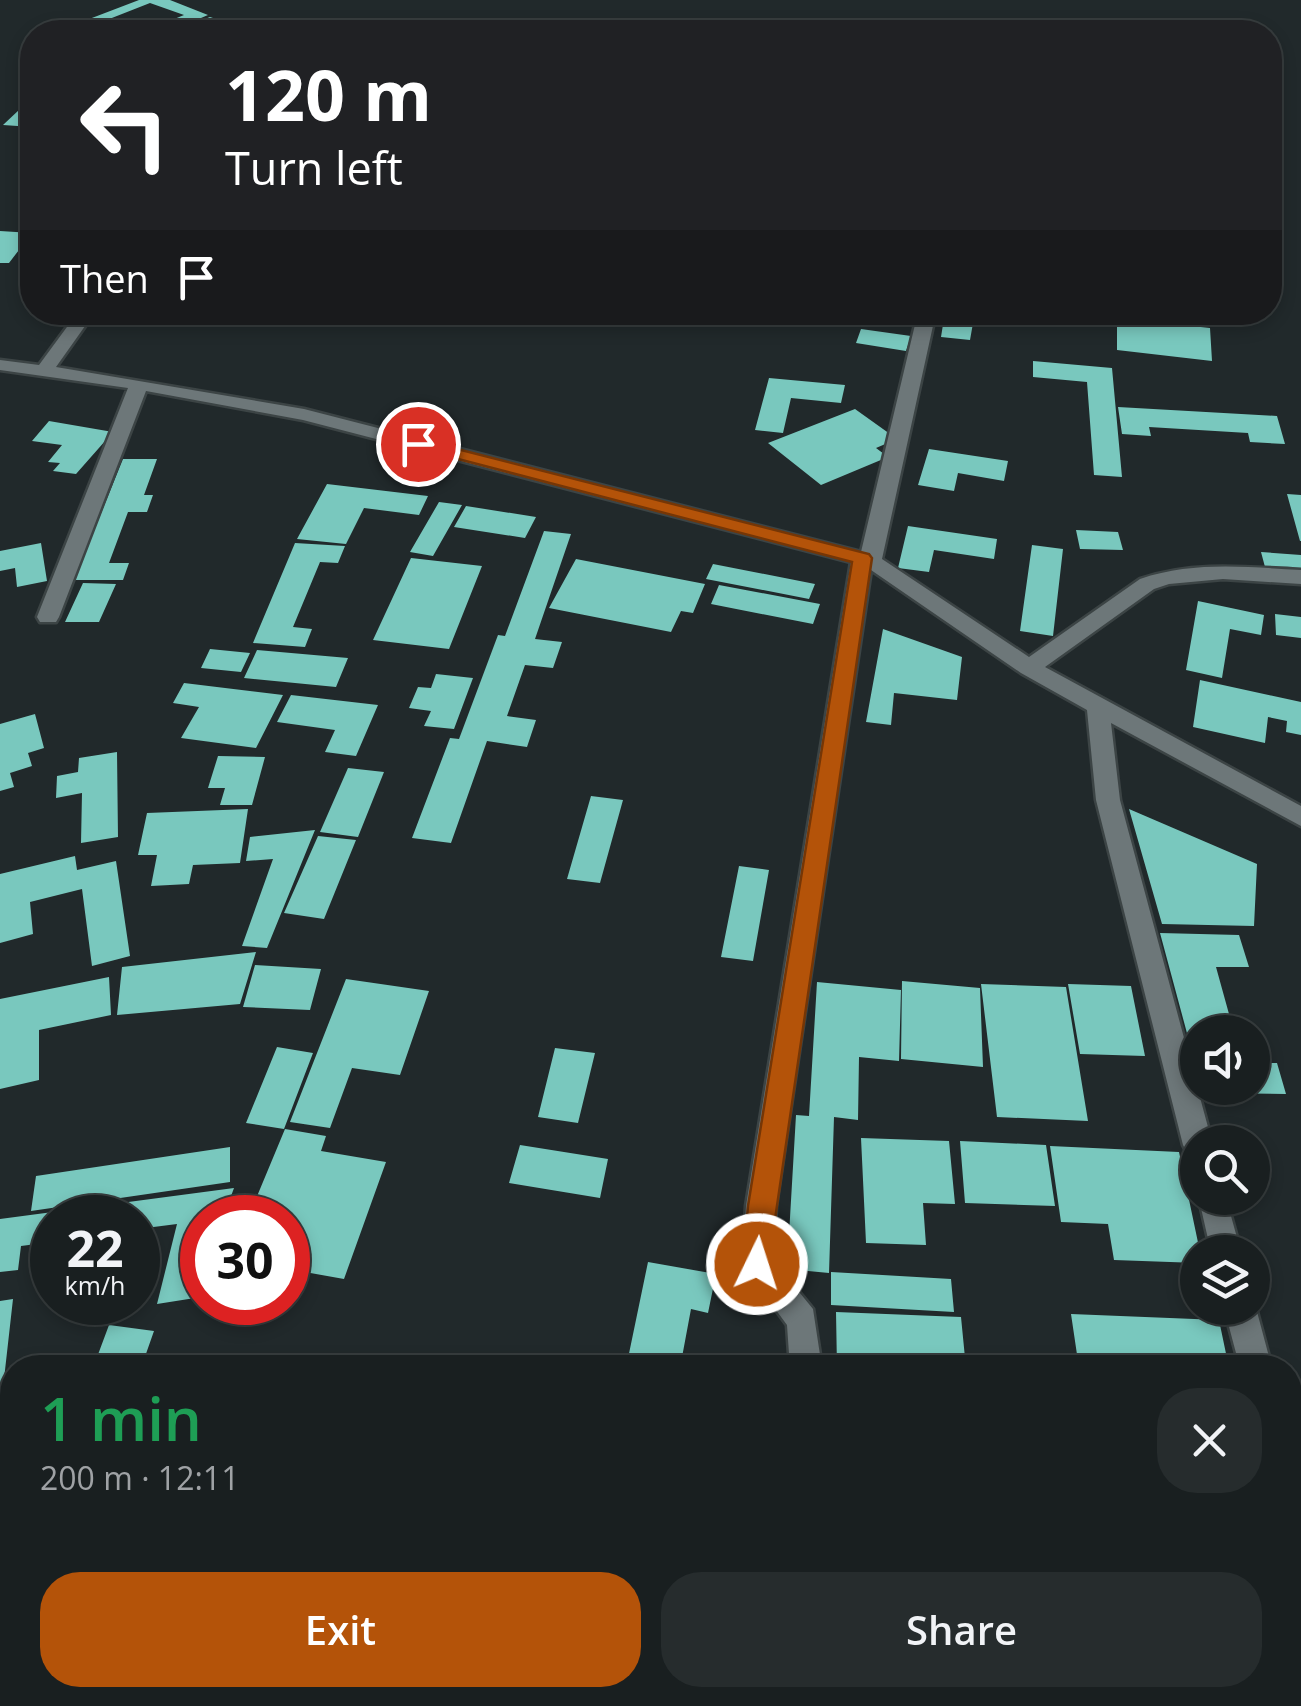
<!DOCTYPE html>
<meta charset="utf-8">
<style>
body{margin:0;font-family:"Open Sans",sans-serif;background:#262c2d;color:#f1f3f6;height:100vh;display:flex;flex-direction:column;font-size:38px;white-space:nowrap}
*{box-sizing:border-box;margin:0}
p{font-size:32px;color:#9fa2a5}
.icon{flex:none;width:55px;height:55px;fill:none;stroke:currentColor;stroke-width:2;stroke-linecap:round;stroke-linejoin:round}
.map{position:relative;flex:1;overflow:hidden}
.drawer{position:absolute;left:0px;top:1355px;width:1302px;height:352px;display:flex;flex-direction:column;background:#191f20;border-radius:40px 40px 0 0;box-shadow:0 5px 15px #0003,0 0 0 2px #373d3e}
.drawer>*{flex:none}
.banner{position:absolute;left:20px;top:20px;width:1262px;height:305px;border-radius:40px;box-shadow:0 5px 15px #0003,0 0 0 2px #373d3e;background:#202124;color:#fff;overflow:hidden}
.tools{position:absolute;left:1180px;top:1015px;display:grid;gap:20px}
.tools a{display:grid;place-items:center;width:90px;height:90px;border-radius:50%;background:#191f20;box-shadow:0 5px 15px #0003,0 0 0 2px #373d3e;font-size:50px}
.speed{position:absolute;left:30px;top:1195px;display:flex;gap:20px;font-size:50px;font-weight:700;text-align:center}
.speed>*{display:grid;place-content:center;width:130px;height:130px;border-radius:50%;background:#191f20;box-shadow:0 5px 15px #0003,0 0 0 2px #373d3e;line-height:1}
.speed small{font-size:25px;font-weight:400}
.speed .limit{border:15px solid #d22;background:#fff;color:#111}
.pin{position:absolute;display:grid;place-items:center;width:85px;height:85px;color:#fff;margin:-42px;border:5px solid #fff;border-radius:50%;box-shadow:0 2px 10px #0007}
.me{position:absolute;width:110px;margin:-55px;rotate:4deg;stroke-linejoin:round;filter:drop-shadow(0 0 8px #0008)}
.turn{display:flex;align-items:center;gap:35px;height:210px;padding:0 40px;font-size:45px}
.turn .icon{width:130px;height:130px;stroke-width:2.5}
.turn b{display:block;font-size:70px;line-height:85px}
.then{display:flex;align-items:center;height:95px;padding:0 40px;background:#0003;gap:20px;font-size:38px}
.round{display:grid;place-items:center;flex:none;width:105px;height:105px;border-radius:40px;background:#262c2d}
.overview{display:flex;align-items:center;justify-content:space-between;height:170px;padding:0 40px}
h1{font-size:60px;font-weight:600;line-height:75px;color:#1e9e55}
.button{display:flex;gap:20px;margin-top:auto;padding:20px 40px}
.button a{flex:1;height:115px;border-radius:40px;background:#b45309;color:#fff;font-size:40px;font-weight:600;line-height:115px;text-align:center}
.button a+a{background:#262c2d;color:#f1f3f6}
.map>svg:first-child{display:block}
.building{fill:#79c8be}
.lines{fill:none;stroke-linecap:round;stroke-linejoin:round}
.street-casing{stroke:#3c4445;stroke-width:5}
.street{fill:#6d7779;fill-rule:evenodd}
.route{fill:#b45309;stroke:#753606;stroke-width:2.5}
</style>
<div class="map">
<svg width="1301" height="1706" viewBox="0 0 1301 1706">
<rect width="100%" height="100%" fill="#21292b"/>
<path class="building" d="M139,0h31l38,15 -28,12 -13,-5 17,-7 -34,-12 -56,22 -10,-4z
M210,17l12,4 -28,11h-23z
M20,109l12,1v17l-29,-2z
M0,231l32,2v13h-10l-13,17h-9z
M945,312h30l-5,28 -29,-3z
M1117,318l93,10 2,33 -95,-11z
M861,329l50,7 -5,15 -50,-8z
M1033,361l79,7 10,109 -28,-2 -7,-93 -54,-5z
M769,378l76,7 -4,18 -50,-5 -8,35 -28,-3z
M1118,407l159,9 8,28 -35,-2 -2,-9 -99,-6 2,9 -29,-2z
M855,409l42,30 -21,9 12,9 -67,28 -53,-42z
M49,421l64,11 -37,42 -23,-3 7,-8 -12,-1 14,-17 -30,-4z
M929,449l79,12 -4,20 -46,-8 -4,18 -36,-6z
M123,459h34l-13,36h9l-6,17h-19l-19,51h20l-6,17h-49z
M327,484l101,12 -9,19 -55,-7 -18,36 -49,-5z
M1287,494l14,1v46h-1z
M439,502l23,3 -29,51 -23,-4z
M466,506l70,11 -11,21 -71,-11z
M908,526l89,13 -3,20 -60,-9 -5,22 -31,-4z
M1076,530l42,2 5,18 -43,-1z
M544,531l27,3 -36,105 27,3 -9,26 -28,-3 -18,51 29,4 -9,27 -40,-6 -36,102 -39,-5 38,-100 9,1 39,-104 7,1z
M41,543l6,38 -30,6 -2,-19 -15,3v-20z
M295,543l50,3 -7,17 -18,-1 -27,65 19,2 -7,18 -52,-4z
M1032,545l31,4 -10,87 -33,-5z
M1261,552l40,3v15l-36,-3z
M411,558l71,8 -33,83 -76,-9z
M576,559l129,25 -12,29 -12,-2 -10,21 -122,-24z
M713,564l102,20 -6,15 -103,-20z
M83,583l33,1 -17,38h-34z
M719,585l101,19 -7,20 -102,-20z
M1198,601l66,14 -3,20 -31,-6 -8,49 -36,-8z
M1275,614l26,3v21l-25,-3z
M883,629l79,28 -5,43 -63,-7 -3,32 -25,-3z
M210,649l40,4 -9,19 -40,-4z
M257,650l91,8 -12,29 -92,-9z
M436,674l37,4 -19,51 -30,-3 7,-15 -22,-3 9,-21 13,1z
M1200,680l101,22v33l-15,-3 1,-11 -19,-4 -3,26 -72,-16z
M184,683l99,12 -27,53 -75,-10 18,-31 -26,-4z
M291,695l87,10 -22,51 -31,-4 10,-22 -58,-8z
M35,714l9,34 -16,5 4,13 -22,7 4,14 -14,4v-67z
M117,752l1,85 -37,6 1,-50 -26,5 1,-22 21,-4 1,-14z
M218,756l47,1 -13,48h-32l5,-17h-17z
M348,768l36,4 -26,65 -38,-5z
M591,796l32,4 -23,83 -33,-4z
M248,809l-8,54 -47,2 -4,19 -38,2 6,-31h-19l9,-42z
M1129,809l128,55 -3,62 -92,-2z
M315,830l-48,118 -25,-2 31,-87 -27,2 4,-24z
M318,836l38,4 -32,79 -40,-6z
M75,856l2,14 39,-9 14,95 -38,10 -10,-77 -52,13 3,32 -33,9v-69z
M739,866l30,4 -16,91 -32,-4z
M1160,933l79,2 10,32h-33l18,65h-36v42z
M256,952l-16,52 -123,11 5,-48z
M255,965l66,4 -11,41 -67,-3z
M109,977l2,38 -72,15v50l-39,9v-90z
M346,979l83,12 -29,84 -48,-7 -22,60 -40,-6z
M902,981l78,7 3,79 -82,-8z
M817,982l84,8 -2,71 -40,-4 -1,63 -24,-3 -5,156 -42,-4 9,-154 13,1z
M981,984l85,3 22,134 -91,-4z
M1068,984l63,2 14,70 -65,-2z
M277,1047l36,6 -29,76 -38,-6z
M555,1048l40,5 -17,70 -40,-6z
M1252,1063h25l9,31 -85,-1 -1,-5h52z
M285,1129l41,7 -5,15 65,11 -42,117 -56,-10v-51h-40z
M861,1138l88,3 6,63 -32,-1 3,42 -60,-2z
M960,1141l86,4 9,61 -90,-3z
M520,1145l88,14 -8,39 -91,-15z
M1050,1146l129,6 21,100 -2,11 -84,-3 -6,-36 -47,-2z
M230,1147v35l-199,29 5,-35z
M234,1188l-11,30h-21v58l-7,22 -38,6 20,-80 -39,5v-11h-86v24l-31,4 -3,24 -18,2v-53z
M648,1262l68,12 -8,39 -17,-4 -11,59h-54z
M831,1272l120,7 3,33 -123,-7z
M13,1299l-10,89h-3v-87z
M836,1312l125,5 5,51h-129z
M1071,1314l148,6 10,48h-150z
M109,1325l45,6 -13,37h-48z
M626,1695h57l7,11h-58z
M861,1695h63l1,11h-64z
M960,1697l110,5v4h-109z"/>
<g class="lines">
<defs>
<path id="street" d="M78,312h17l-39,55 248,42 557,143 57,-240h18l-54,247 147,98 111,-78c53,-18 105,-12 161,-9v14l-78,-5 -54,5 -15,5 -109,78 256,139v20l-190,-103 9,77 92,342h-14v16l-10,-4 -5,-9 -87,-345 -9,-90 -66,-37 -150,-103 -95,636 -3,54 40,49 9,59h-32l-3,-43 -45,-61 4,-58 105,-644 -548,-142 -157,-29 -87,226 -3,5h-16l-3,-5 91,-229 -128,-18v-10l39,5z
M1198,1195l28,3 15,54h-30z
M1252,1300l4,8 16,60h-32l-16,-60h28z
M814,1695h38l1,11h-38z"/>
</defs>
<use href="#street" class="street-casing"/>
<use href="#street" class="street"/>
</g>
<path class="route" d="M418,439l451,115 3,4 -105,716 -10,3 -10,-3 -4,-10 5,-58 104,-644 -440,-115v-7z"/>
</svg>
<div class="tools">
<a><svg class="icon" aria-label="sound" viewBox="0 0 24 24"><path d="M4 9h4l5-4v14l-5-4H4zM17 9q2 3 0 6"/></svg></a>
<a><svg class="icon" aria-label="search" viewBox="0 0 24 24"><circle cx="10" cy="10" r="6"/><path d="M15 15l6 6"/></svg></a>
<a><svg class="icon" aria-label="layers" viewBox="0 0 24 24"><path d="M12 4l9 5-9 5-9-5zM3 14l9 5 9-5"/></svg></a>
</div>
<div class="speed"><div>22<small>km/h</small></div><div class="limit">30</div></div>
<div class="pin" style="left:418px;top:444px;background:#d93025"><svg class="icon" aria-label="arrive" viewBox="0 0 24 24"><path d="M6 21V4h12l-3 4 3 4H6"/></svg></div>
<svg class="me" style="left:757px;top:1264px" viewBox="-20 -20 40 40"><circle r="17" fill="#b45309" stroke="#fff" stroke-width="3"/><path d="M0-11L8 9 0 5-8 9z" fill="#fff"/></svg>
<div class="banner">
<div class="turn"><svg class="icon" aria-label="left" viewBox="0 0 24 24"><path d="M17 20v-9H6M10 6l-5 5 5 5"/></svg><div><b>120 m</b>Turn left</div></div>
<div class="then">Then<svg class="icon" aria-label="arrive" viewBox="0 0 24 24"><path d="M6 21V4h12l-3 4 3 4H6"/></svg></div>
</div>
<section class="drawer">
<div class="overview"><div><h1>1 min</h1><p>200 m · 12:11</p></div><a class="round"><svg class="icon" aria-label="close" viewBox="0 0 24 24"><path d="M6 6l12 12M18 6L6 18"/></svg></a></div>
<div class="button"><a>Exit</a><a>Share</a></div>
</section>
</div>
